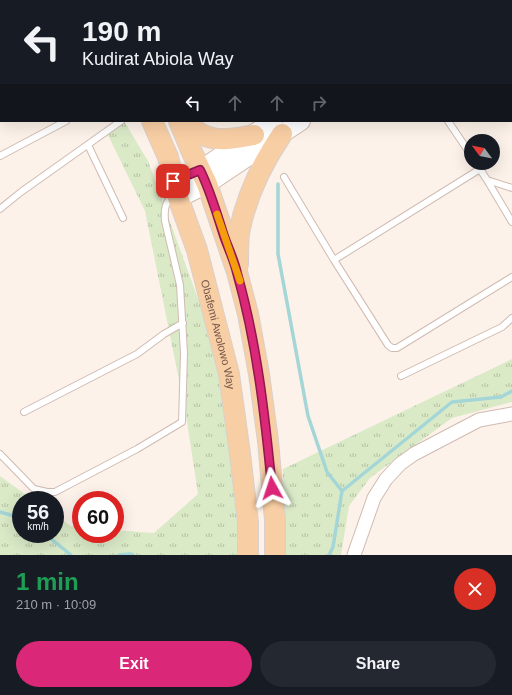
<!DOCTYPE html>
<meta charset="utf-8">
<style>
body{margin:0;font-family:Arial,sans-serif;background:#242831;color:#f1f3f6;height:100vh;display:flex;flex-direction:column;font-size:15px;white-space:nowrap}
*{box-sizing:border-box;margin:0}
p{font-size:13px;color:#9ea1a6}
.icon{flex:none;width:22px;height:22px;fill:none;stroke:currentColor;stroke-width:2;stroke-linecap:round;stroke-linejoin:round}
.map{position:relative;height:555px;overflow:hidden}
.side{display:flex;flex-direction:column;background:#171b24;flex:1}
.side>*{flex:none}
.guide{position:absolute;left:0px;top:0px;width:512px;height:122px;box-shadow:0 4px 16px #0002;background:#171b24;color:#f1f3f6;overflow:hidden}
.needle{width:26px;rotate:302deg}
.buttons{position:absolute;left:464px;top:134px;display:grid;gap:8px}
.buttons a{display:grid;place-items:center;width:36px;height:36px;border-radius:50%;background:#171b24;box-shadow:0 4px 16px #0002;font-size:20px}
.speed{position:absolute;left:12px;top:491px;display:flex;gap:8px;font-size:20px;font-weight:700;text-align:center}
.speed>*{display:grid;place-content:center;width:52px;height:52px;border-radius:50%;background:#171b24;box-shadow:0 4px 16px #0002;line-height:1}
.speed small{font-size:10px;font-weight:400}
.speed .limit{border:6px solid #d22;background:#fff;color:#111}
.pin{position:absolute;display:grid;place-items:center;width:34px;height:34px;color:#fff;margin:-17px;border-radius:8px;box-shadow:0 2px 6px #0006}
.me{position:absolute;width:44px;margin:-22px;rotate:355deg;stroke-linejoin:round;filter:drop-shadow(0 0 3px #0008)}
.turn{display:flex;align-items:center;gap:14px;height:84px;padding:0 16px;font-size:18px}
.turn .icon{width:52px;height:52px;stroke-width:2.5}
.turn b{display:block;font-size:28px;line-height:34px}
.lanes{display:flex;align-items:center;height:38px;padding:0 16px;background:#0003;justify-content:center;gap:20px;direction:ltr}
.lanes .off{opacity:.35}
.round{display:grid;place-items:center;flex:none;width:42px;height:42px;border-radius:21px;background:#242831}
.headline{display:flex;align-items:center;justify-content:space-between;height:68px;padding:0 16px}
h1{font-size:24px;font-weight:700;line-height:30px;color:#1e9e55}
.cta{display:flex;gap:8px;margin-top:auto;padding:8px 16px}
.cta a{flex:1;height:46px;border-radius:24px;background:#db2777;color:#fff;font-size:16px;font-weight:700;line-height:46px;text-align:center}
.cta a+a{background:#242831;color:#f1f3f6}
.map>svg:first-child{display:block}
.grass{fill:url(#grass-tufts)}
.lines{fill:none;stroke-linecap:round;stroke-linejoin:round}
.stream{stroke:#a4d6d7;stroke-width:3.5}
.service-casing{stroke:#d0bbb1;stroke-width:8}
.minor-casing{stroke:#d0bbb1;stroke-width:15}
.secondary-casing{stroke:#d3bbaf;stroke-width:20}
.primary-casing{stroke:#d9d0cd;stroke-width:22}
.service{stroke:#fff;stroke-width:6}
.minor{stroke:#fff;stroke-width:13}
.secondary{stroke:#fff;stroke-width:18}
.primary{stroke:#f8cea4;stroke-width:20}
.route-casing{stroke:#8e194d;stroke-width:10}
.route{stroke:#db2777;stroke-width:7}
.slow{stroke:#f59e0b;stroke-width:7}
.labels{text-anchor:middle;stroke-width:3.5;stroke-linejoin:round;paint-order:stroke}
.street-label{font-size:11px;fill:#76564d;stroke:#fff7f0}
</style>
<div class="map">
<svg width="512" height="555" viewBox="0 0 512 555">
<defs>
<pattern id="grass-tufts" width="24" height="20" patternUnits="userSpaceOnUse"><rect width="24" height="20" fill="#daeac7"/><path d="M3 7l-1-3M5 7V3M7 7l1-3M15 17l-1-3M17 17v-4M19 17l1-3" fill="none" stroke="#b5c0a4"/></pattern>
</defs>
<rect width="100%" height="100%" fill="#fcf2e9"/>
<path class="grass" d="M119,121h5l24,40 61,168 26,98 8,128h-243v-79l33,24h-12v34h34v-19l16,11 10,1v7h34v-4l39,3 44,-39 -12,-79 -41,-204 -39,-80z
M512,359v43l-60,16 -82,60 -21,28 -8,49h-59l1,-86z"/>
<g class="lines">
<path class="stream" d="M278,184v70l30,162 19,56 15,19
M0,512l21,6
M45,534l26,21
M119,555l11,-1 3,1
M329,555l4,-8 9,-56 110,-89 49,-5 11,-6"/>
<defs>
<path id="service" d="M44,0l1,1
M509,1l2,-1
M0,29l1,3
M511,77l1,1
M0,85h1
M448,121l23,34
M88,145l35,73
M0,156l66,-35
M476,163l11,17 25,8
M284,177l50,83 146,-91
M487,180l25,42
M0,209l21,-17 100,-71
M334,260l54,85 4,3h5l115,-71
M401,376l101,-49 10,-9
M24,412l113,-58 27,-20 19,-11
M0,454l34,35 13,3h8l82,-43 45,-27 2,-69 -4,-68 -15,-64c-1,-12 0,-19 9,-27"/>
<path id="minor" d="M128,1l1,-1
M354,555l20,-57 12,-19 14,-15 14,-10 65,-34 33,-6"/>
<path id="secondary" d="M442,1l2,-1
M470,1l1,-1
M173,181l27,-11 73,-49
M179,198l28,-14 94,-63"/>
<g id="primary">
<path d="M87,0v1"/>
<path d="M115,0l1,1"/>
<path id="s1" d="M152,121l16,36 8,35 21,58 32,124 11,80 8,68v33"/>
<path d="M179,121l12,29 16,34 30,88 11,42 11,60 9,67 7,79v35"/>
<path d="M186,121c20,24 40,19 68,14"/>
<path d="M238,264c0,-11 0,-21 1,-31 7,-37 22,-68 43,-99"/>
</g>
</defs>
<use href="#service" class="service-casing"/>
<use href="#minor" class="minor-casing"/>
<use href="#secondary" class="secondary-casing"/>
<use href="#primary" class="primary-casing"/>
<use href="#service" class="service"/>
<use href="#minor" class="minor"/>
<use href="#secondary" class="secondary"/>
<use href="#primary" class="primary"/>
</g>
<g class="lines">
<defs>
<path id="route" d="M173,181l27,-11c10,20 16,41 23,63 4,13 11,26 14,40 20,70 28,143 35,215"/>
</defs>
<use href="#route" class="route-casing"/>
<use href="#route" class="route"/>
<path class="slow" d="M217,214l23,67"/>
</g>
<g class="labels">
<g class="street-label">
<text dy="4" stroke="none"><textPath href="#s1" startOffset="224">Obafemi Awolowo Way</textPath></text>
</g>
</g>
</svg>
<div class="buttons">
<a><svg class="needle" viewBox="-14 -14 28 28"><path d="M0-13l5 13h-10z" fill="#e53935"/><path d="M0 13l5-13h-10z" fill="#9ea1a6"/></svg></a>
</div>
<div class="speed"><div>56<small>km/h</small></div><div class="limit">60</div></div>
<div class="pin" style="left:173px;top:181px;background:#d93025"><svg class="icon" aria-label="arrive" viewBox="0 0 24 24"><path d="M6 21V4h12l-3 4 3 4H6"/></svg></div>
<svg class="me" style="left:272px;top:488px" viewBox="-20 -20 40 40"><path d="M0-17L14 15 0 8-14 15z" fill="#db2777" stroke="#fff" stroke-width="4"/></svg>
<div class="guide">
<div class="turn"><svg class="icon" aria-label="left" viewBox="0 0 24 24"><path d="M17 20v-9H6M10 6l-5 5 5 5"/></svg><div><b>190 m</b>Kudirat Abiola Way</div></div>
<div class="lanes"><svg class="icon" aria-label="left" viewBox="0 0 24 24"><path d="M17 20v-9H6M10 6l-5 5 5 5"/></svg><svg class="icon off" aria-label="ahead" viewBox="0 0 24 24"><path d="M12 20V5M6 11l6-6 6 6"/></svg><svg class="icon off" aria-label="ahead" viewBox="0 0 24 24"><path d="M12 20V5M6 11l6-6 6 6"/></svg><svg class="icon off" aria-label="right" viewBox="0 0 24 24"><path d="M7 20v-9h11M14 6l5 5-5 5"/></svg></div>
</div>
</div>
<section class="side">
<div class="headline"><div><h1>1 min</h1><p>210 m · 10:09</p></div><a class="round" style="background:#d93025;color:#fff"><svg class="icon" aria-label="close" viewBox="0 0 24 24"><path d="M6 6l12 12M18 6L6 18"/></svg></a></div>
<div class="cta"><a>Exit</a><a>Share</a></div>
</section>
